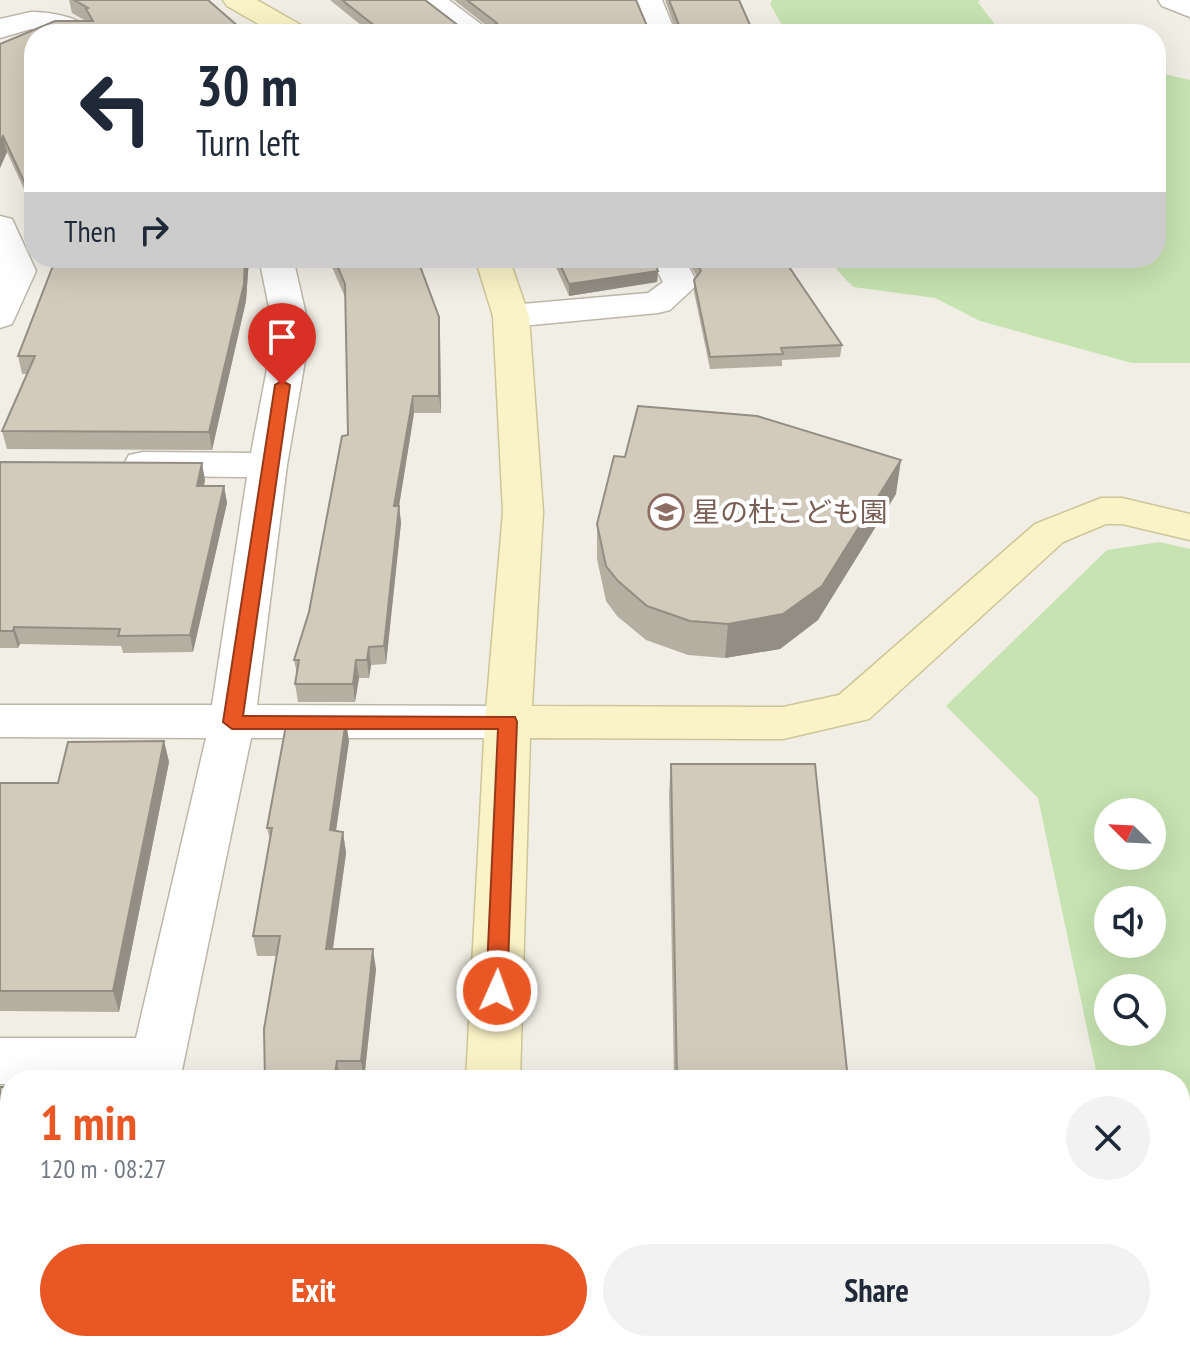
<!DOCTYPE html>
<meta charset="utf-8">
<style>
body{margin:0;font-family:"PT Sans Narrow","Noto Sans JP",sans-serif;background:#f2f2f3;color:#1f2937;height:100vh;display:flex;flex-direction:column;font-size:30px;white-space:nowrap}
*{box-sizing:border-box;margin:0}
p{font-size:26px;color:#747a83}
.icon{flex:none;width:44px;height:44px;fill:none;stroke:currentColor;stroke-width:2;stroke-linecap:round;stroke-linejoin:round}
.map{position:relative;flex:1;overflow:hidden}
.drawer{position:absolute;left:0px;top:1070px;width:1190px;height:282px;display:flex;flex-direction:column;background:#fff;border-radius:32px 32px 0 0;box-shadow:0 8px 32px #0002}
.drawer>*{flex:none}
.banner{position:absolute;left:24px;top:24px;width:1142px;height:244px;border-radius:32px;box-shadow:0 8px 32px #0002;background:#fff;color:#1f2937;overflow:hidden}
.needle{width:52px;rotate:294deg}
.buttons{position:absolute;left:1094px;top:798px;display:grid;gap:16px}
.buttons a{display:grid;place-items:center;width:72px;height:72px;border-radius:50%;background:#fff;box-shadow:0 8px 32px #0002;font-size:40px}
.pin{position:absolute;display:grid;place-items:center;width:68px;height:68px;color:#fff;margin:-82px -34px;border-radius:50% 50% 50% 0;rotate:-45deg;box-shadow:0 0 8px #0007}
.pin .icon{rotate:45deg}
.me{position:absolute;width:88px;margin:-44px;rotate:2deg;stroke-linejoin:round;filter:drop-shadow(0 0 6px #0008)}
.turn{display:flex;align-items:center;gap:28px;height:168px;padding:0 40px;font-size:36px}
.turn .icon{width:104px;height:104px;stroke-width:2.5}
.turn b{display:block;font-size:56px;line-height:68px}
.then{display:flex;align-items:center;height:76px;padding:0 40px;background:#0003;gap:16px;font-size:30px}
.round{display:grid;place-items:center;flex:none;width:84px;height:84px;border-radius:42px;background:#f2f2f3}
.headline{display:flex;align-items:center;justify-content:space-between;height:136px;padding:0 40px}
h1{font-size:48px;font-weight:800;line-height:60px;color:#e95725}
.action{display:flex;gap:16px;margin-top:auto;padding:16px 40px}
.action a{flex:1;height:92px;border-radius:48px;background:#e95725;color:#fff;font-size:32px;font-weight:800;line-height:92px;text-align:center}
.action a+a{background:#f2f2f3;color:#1f2937}
.map>svg:first-child{display:block}
.green{fill:#c7e3b1;fill-rule:evenodd}
.lines{fill:none;stroke-linecap:round;stroke-linejoin:round}
.street-casing{stroke:#bcb7a9;stroke-width:3}
.secondary-casing{stroke:#cec598;stroke-width:3}
.street{fill:#fff;fill-rule:evenodd}
.secondary{fill:#faf3c7;fill-rule:evenodd}
.wall{fill:#b5afa2}
.shaded-wall{fill:#938e84}
.building{fill:#d2cbbc;stroke:#938e84;stroke-width:2}
.route{fill:#e95725;stroke:#973918;stroke-width:2}
.labels{text-anchor:middle;stroke-width:8;stroke-linejoin:round;paint-order:stroke}
.education-label{font-size:28px;fill:#785e54;stroke:#fff;text-anchor:start}
</style>
<div class="map">
<svg width="1190" height="1351" viewBox="0 0 1190 1351">
<rect width="100%" height="100%" fill="#f1efe5"/>
<path class="green" d="M772,0h208l-2,2 24,32h-215l-17,-30z
M1156,72l34,8v283h-58l-152,-42 -45,-23 -82,-11 -16,-17 -1,-12h320z
M1160,542l30,7v802h-33l-2,-9h25v-262h-82l-60,-282 -92,-92 161,-156zM1108,812h44v44h-44zM1152,900v44h-44v-44zM1108,988h44v44h-44z"/>
<g class="lines">
<defs>
<path id="street" d="M417,0h32l45,34h-33z
M634,0h28l14,34h-28z
M1158,0h32v17l-28,-11z
M31,12c20,0 52,5 63,22h-37l-26,-5 -31,9v-19z
M0,216l12,3 24,52 -24,53 -12,4z
M259,258h34l17,74 -23,133 -30,240 251,1 16,4 7,12 -7,12 -16,4h-257l-71,342h-170v4h-10v-46h136l70,-300 -206,-1v-32h212l35,-228 -104,-1 -14,-3 -5,-9 5,-9 14,-3 108,1 23,-121z
M650,258h34l14,26 -28,26 -12,3 -147,14 -12,-4 -6,-7 6,-7 12,-4 137,-12 15,-11z
M79,1342h60l-2,9h-60z"/>
<path id="secondary" d="M223,0h34l49,28 4,6h-34l-49,-28z
M475,258h34l20,58 14,196 -11,194 251,1 56,-12 196,-171 66,-26h21l68,16v26l-68,-16h-16l-43,18 -194,177 -86,20 -253,-1 -10,342h-54l19,-358 18,-210 -10,-196z
M452,1342h60l-1,9h-60z"/>
</defs>
<use href="#street" class="street-casing"/>
<use href="#secondary" class="secondary-casing"/>
<use href="#street" class="street"/>
<use href="#secondary" class="secondary"/>
</g>
<path class="wall" d="M69,0h139l39,34h-213v177l-27,-59 -7,16v-124l55,-23h31l-14,-8z
M330,0h95l34,26h28l-33,-26h182l11,26 27,-1 -9,-25h74l15,34h-382z
M56,258h193l-3,43 -34,149 -205,-1 -5,-18 25,-57h-5l-4,-18z
M328,258h89l23,76 1,79h-27l-15,93 2,17 -15,141 -15,1 -2,13h-10l-4,24h-57l-3,-18 2,-10 -3,-14 15,-48 39,-177 -3,-138z
M552,258h101l5,13 -1,11 -88,14z
M686,258h97l59,87 -2,12 -58,3v6l-72,3 -16,-77v-12l3,-3z
M0,462l205,18 -1,6h20l3,17 -34,149 -70,1 -2,-7 -101,-2 -2,4h-18z
M896,494l-78,126 -38,29 -55,9 -37,-3 -42,-15 -29,-24 -11,-15 -9,-42v-35z
M164,741l5,21 -50,250 -119,-1v-228h58z
M349,741l-13,90 7,1 3,21 -13,96 43,20 -12,111h-99l11,-124h-19l-4,-20 17,-96 -3,-12z
M671,764l177,316h-174l-5,-287z
M720,1342h207l2,9h-209z"/>
<path class="shaded-wall" d="M3,136l4,16 -7,16v-26z
M245,258h4l-3,43 -34,149 -3,-18z
M658,271l-1,11 -88,14v-12z
M439,317l1,17 1,79 -2,-17z
M413,396l1,17 -15,93 2,17 -15,141 -2,-18 10,-140z
M901,460l-5,34 -78,126 -38,29 -55,9 3,-34z
M202,463l3,17 -5,23 -3,-17z
M224,486l3,17 -34,149 -3,-17z
M14,627l6,17 -2,4 -5,-17z
M369,647l2,18 -2,13 -2,-18z
M356,660l3,18 -4,24 -2,-18z
M346,720l3,21 -16,110 -3,-21z
M164,741l5,21 -50,250 -6,-21z
M343,832l3,21 -16,116 -4,-20z
M373,949l3,20 -12,111 -3,-19z
M337,1061l3,19h-6z
M10,1191v55l-10,41v-56z
M306,1342h7l-1,9h-7z"/>
<path class="building" d="M74,0h134l39,34h-213v169l-31,-67 -3,6v-98l55,-23h38l-7,-12 2,-1z
M342,0h83l34,26h35l3,-3 -30,-23h169l11,26 32,-1 -10,-25h70l15,34h-369z
M56,258h189l-1,26 -35,148 -207,-1 33,-75h-17z
M334,258h83l22,59v79h-26l-19,110h5l-15,140 -15,1 -2,13h-11l-3,24h-58l4,-24h-5l15,-48 33,-176 6,-1 -3,-151z
M557,258h96l5,13 -89,13z
M693,258h90l59,87 -61,3 2,6 -73,3 -16,-77 7,-9z
M638,406l119,10 144,44 -79,126 -39,28 -55,10 -38,-3 -43,-15 -29,-25 -12,-15 -9,-42 17,-68 11,1z
M0,462l202,1 -5,23h27l-34,149 -72,1 2,-7 -106,-2 -1,4h-13z
M287,720h59l-16,110 13,2 -17,117h47l-12,112h-24l-3,19h-69l-1,-51 16,-93h-27l19,-108h-5z
M164,741l-51,250h-113v-208h58l10,-41z
M671,764h144l33,316h-171z
M0,1087h10v104l-10,40z
M199,1342h107l-1,9h-108z
M724,1342h203l2,9h-205z"/>
<path class="route" d="M282,381l8,4 -47,331 272,1 2,5 -10,269 -3,6 -7,2 -8,-2 -3,-6 12,-262h-266l-9,-7 52,-337z"/>
<defs>
<symbol id="school-ring" viewBox="-11 -11 22 22"><circle r="9.5" fill="#fff" stroke="#8d6e63" stroke-width="1.5"/><path d="M0-5L7-2L0 1L-7-2ZM-4 1L0 2.5L4 1V4Q0 6-4 4Z" fill="#8d6e63"/></symbol>
</defs>
<g fill-rule="evenodd">
<use href="#school-ring" x="646" y="492" width="40" height="40"/>
</g>
<g class="labels">
<g class="education-label">
<text x="692" y="522">星の杜こども園</text>
</g>
</g>
</svg>
<div class="buttons">
<a><svg class="needle" viewBox="-14 -14 28 28"><path d="M0-13l5 13h-10z" fill="#e53935"/><path d="M0 13l5-13h-10z" fill="#747a83"/></svg></a>
<a><svg class="icon" aria-label="sound" viewBox="0 0 24 24"><path d="M4 9h4l5-4v14l-5-4H4zM17 9q2 3 0 6"/></svg></a>
<a><svg class="icon" aria-label="search" viewBox="0 0 24 24"><circle cx="10" cy="10" r="6"/><path d="M15 15l6 6"/></svg></a>
</div>
<div class="pin" style="left:282px;top:385px;background:#d93025"><svg class="icon" aria-label="arrive" viewBox="0 0 24 24"><path d="M6 21V4h12l-3 4 3 4H6"/></svg></div>
<svg class="me" style="left:497px;top:991px" viewBox="-20 -20 40 40"><circle r="17" fill="#e95725" stroke="#fff" stroke-width="3"/><path d="M0-11L8 9 0 5-8 9z" fill="#fff"/></svg>
<div class="banner">
<div class="turn"><svg class="icon" aria-label="left" viewBox="0 0 24 24"><path d="M17 20v-9H6M10 6l-5 5 5 5"/></svg><div><b>30 m</b>Turn left</div></div>
<div class="then">Then<svg class="icon" aria-label="right" viewBox="0 0 24 24"><path d="M7 20v-9h11M14 6l5 5-5 5"/></svg></div>
</div>
<section class="drawer">
<div class="headline"><div><h1>1 min</h1><p>120 m · 08:27</p></div><a class="round"><svg class="icon" aria-label="close" viewBox="0 0 24 24"><path d="M6 6l12 12M18 6L6 18"/></svg></a></div>
<div class="action"><a>Exit</a><a>Share</a></div>
</section>
</div>
